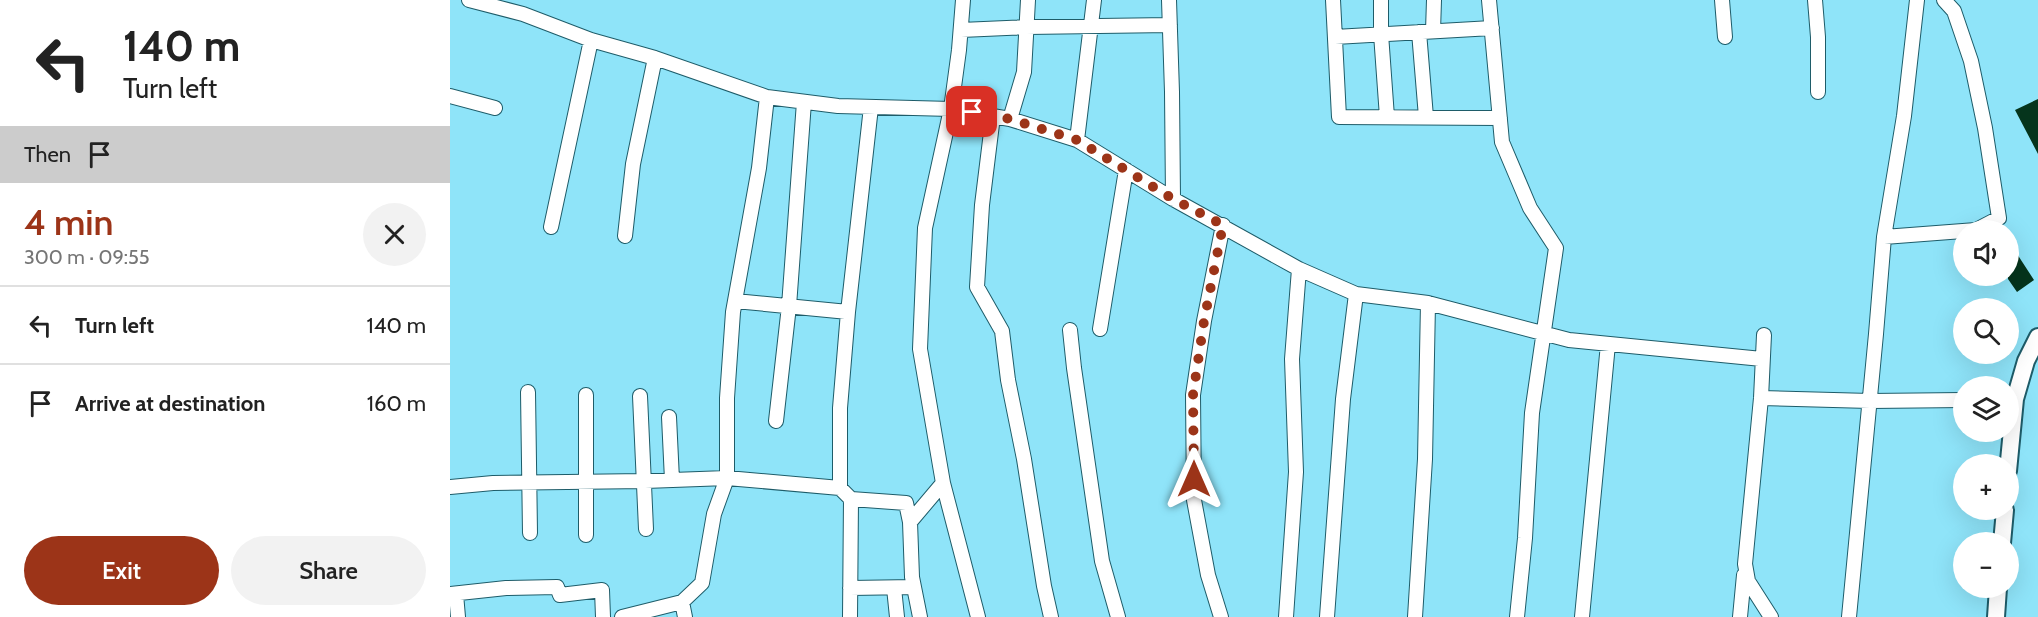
<!DOCTYPE html>
<meta charset="utf-8">
<style>
body{margin:0;font-family:Cabin,sans-serif;background:#f2f2f2;color:#222;height:100vh;display:flex;flex-direction:column;font-size:22px;white-space:nowrap}
*{box-sizing:border-box;margin:0}
p{font-size:20px;color:#767676}
.icon{flex:none;width:33px;height:33px;fill:none;stroke:currentColor;stroke-width:2;stroke-linecap:round;stroke-linejoin:round}
.map{position:relative;flex:1;overflow:hidden}
.side{display:flex;flex-direction:column;background:#fff;width:450px}
.side>*{flex:none}
.banner{background:#fff;color:#222;overflow:hidden}
.fabs{position:absolute;left:1503px;top:220px;display:grid;gap:12px}
.fabs a{display:grid;place-items:center;width:66px;height:66px;border-radius:50%;background:#fff;box-shadow:0 6px 24px #0002;font-size:30px}
.pin{position:absolute;display:grid;place-items:center;width:51px;height:51px;color:#fff;margin:-26px;border-radius:12px;box-shadow:0 3px 9px #0006}
.me{position:absolute;width:66px;margin:-33px;rotate:0deg;stroke-linejoin:round;filter:drop-shadow(0 0 4px #0008)}
.turn{display:flex;align-items:center;gap:21px;height:126px;padding:0 24px;font-size:27px}
.turn .icon{width:78px;height:78px;stroke-width:2.5}
.turn b{display:block;font-size:42px;line-height:51px}
.then{display:flex;align-items:center;height:57px;padding:0 24px;background:#0003;gap:12px;font-size:22px}
.round{display:grid;place-items:center;flex:none;width:63px;height:63px;border-radius:32px;background:#f2f2f2}
.overview{display:flex;align-items:center;justify-content:space-between;height:102px;padding:0 24px}
h1{font-size:36px;font-weight:600;line-height:45px;color:#9c3418}
.button{display:flex;gap:12px;margin-top:auto;padding:12px 24px}
.button a{flex:1;height:69px;border-radius:36px;background:#9c3418;color:#fff;font-size:24px;font-weight:600;line-height:69px;text-align:center}
.button a+a{background:#f2f2f2;color:#222}
ul{padding:0;list-style:none}
li{display:flex;align-items:center;gap:18px;height:78px;padding:0 24px;border-top:2px solid #e0e0e0}
li div{flex:1}
li b{display:block;font-size:22px}
li em{font-style:normal}
main{display:flex;flex:1;min-height:0}
.map>svg:first-child{display:block}
.building{fill:#05341c}
.lines{fill:none;stroke-linecap:round;stroke-linejoin:round}
.minor-casing{stroke:#1e5c69;stroke-width:16}
.tertiary-casing{stroke:#1e5c69;stroke-width:20}
.minor{stroke:#fff;stroke-width:14}
.tertiary{stroke:#fff;stroke-width:16}
.route{stroke:#9c3418;stroke-width:10;stroke-dasharray:0 18}
</style>
<main>
<section class="side">
<div class="banner">
<div class="turn"><svg class="icon" aria-label="left" viewBox="0 0 24 24"><path d="M17 20v-9H6M10 6l-5 5 5 5"/></svg><div><b>140 m</b>Turn left</div></div>
<div class="then">Then<svg class="icon" aria-label="arrive" viewBox="0 0 24 24"><path d="M6 21V4h12l-3 4 3 4H6"/></svg></div>
</div>
<div class="overview"><div><h1>4 min</h1><p>300 m · 09:55</p></div><a class="round"><svg class="icon" aria-label="close" viewBox="0 0 24 24"><path d="M6 6l12 12M18 6L6 18"/></svg></a></div>
<ul>
<li><svg class="icon" aria-label="left" viewBox="0 0 24 24"><path d="M17 20v-9H6M10 6l-5 5 5 5"/></svg><div><b>Turn left</b></div><em>140 m</em></li>
<li><svg class="icon" aria-label="arrive" viewBox="0 0 24 24"><path d="M6 21V4h12l-3 4 3 4H6"/></svg><div><b>Arrive at destination</b></div><em>160 m</em></li>
</ul>
<div class="button"><a>Exit</a><a>Share</a></div>
</section>
<div class="map">
<svg width="1588" height="617" viewBox="0 0 1588 617">
<rect width="100%" height="100%" fill="#8fe4f9"/>
<path class="building" d="M1588,99v55l-23,-44z
M1558,240l26,40 -17,12 -9,-13z"/>
<g class="lines">
<defs>
<path id="minor" d="M19,0l54,14 68,26 64,18 112,39 71,9 113,3 59,10 67,21 96,59 126,70 57,25 72,9 141,37 193,19
M513,0l-4,50 -8,59 -26,119 -5,121 23,134 35,134
M719,0l3,92 1,107
M883,0l6,117 161,1
M931,0v34l6,83
M1039,0l13,142 28,66 26,40 -24,165 -7,125 -8,79
M1272,0l3,37
M1365,0l3,37v55
M511,30l66,-3 143,-2
M983,31l1,-31
M969,32l7,85
M885,37l157,-9
M0,96l45,12
M543,116l-11,89 -5,82 25,44 6,49 16,79 20,127 7,31
M560,119l14,-47 4,-72
M627,140l17,-140
M101,227l40,-187
M175,236l8,-72 22,-106
M1434,237l92,-7 23,-12 -14,-90 -14,-67 -17,-50 -10,-11
M285,301l113,11
M650,329l26,-159
M620,330l4,38 28,193 16,56
M1314,335l-3,63 -16,166 3,17 23,36
M78,392l2,141
M136,395v140
M190,396l6,133
M1311,398l109,3 94,-1
M219,417l3,63
M326,421l13,-115 15,-204
M0,487l43,-4 152,-2 82,-3 113,10 11,11
M390,488v-80l8,-96 23,-205
M400,588l64,-1
M444,588l3,29
M0,594l56,-6 51,-1 3,8 42,-5 1,27
M6,594l2,23
M232,602l20,-19 12,-69 13,-36v-80l6,-86 26,-144 8,-71
M172,617l60,-15 3,15
M400,617l1,-118 55,4 4,19
M470,617l-8,-40 -2,-55 33,-39
M771,617l-13,-42 -14,-75 -1,-105 11,-74 19,-96
M836,617l10,-145 -4,-113 7,-90
M877,617l16,-218 13,-105
M965,617l10,-158 3,-156
M1132,617l26,-273
M1290,617l4,-42
M1399,617l27,-283 8,-97 20,-121 13,-116"/>
<path id="tertiary" d="M1558,471l7,-72 11,-38 12,-24
M1552,543l3,-33
M1546,617l2,-29"/>
</defs>
<use href="#minor" class="minor-casing"/>
<use href="#tertiary" class="tertiary-casing"/>
<use href="#minor" class="minor"/>
<use href="#tertiary" class="tertiary"/>
</g>
<g class="lines">
<path class="route" d="M522,112l38,7 67,21 96,59 50,26 -19,96 -11,74 1,84"/>
</g>
</svg>
<div class="fabs">
<a><svg class="icon" aria-label="sound" viewBox="0 0 24 24"><path d="M4 9h4l5-4v14l-5-4H4zM17 9q2 3 0 6"/></svg></a>
<a><svg class="icon" aria-label="search" viewBox="0 0 24 24"><circle cx="10" cy="10" r="6"/><path d="M15 15l6 6"/></svg></a>
<a><svg class="icon" aria-label="layers" viewBox="0 0 24 24"><path d="M12 4l9 5-9 5-9-5zM3 14l9 5 9-5"/></svg></a>
<a>+</a>
<a>−</a>
</div>
<div class="pin" style="left:522px;top:112px;background:#d93025"><svg class="icon" aria-label="arrive" viewBox="0 0 24 24"><path d="M6 21V4h12l-3 4 3 4H6"/></svg></div>
<svg class="me" style="left:744px;top:479px" viewBox="-20 -20 40 40"><path d="M0-17L14 15 0 8-14 15z" fill="#9c3418" stroke="#fff" stroke-width="4"/></svg>
</div>
</main>
